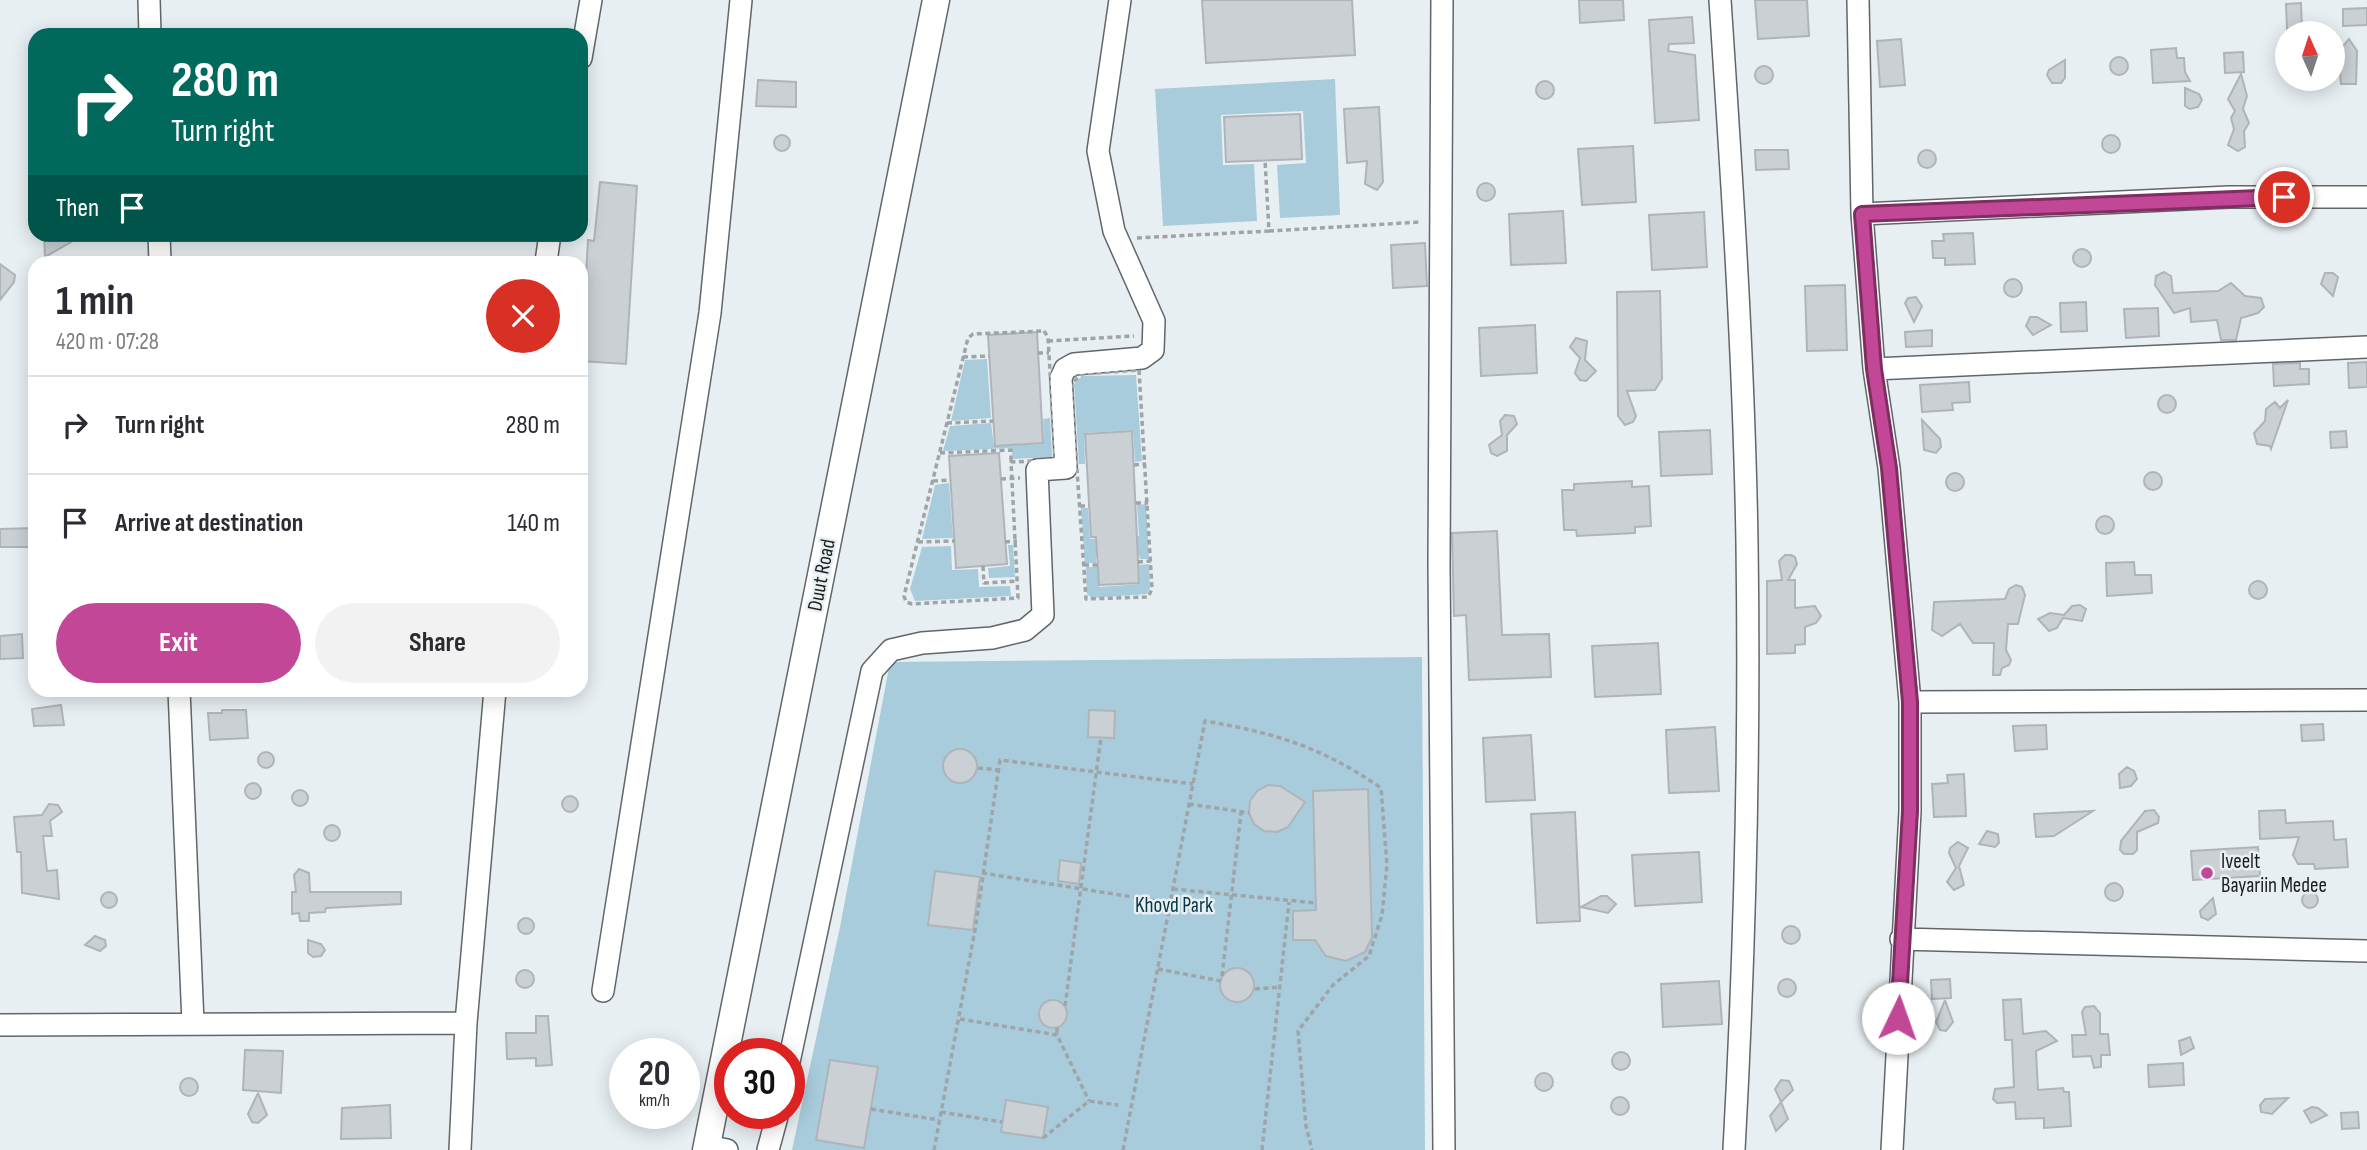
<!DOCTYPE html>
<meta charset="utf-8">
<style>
body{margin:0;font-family:"Sofia Sans Condensed",sans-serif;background:#f2f2f3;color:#2b2b33;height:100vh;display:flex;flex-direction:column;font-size:26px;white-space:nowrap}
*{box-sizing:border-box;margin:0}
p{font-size:23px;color:#7c7c81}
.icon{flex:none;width:38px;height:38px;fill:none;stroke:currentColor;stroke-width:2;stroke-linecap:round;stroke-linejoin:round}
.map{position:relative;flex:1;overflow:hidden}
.panel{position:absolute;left:28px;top:256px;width:560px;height:441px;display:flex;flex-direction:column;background:#fff;border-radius:21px;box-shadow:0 4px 18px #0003}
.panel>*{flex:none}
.guide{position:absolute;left:28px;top:28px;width:560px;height:214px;border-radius:21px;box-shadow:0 4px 18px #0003;background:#00695c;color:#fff;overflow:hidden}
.needle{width:46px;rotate:357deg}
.controls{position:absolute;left:2275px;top:21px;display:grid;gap:14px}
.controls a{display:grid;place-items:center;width:70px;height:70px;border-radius:50%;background:#fff;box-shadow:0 4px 18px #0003;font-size:35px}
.speed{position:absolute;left:609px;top:1038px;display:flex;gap:14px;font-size:35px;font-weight:700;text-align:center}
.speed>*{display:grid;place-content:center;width:91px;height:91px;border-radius:50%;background:#fff;box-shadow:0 4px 18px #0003;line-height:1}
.speed small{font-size:18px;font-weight:400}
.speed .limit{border:10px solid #d22;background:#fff;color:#111}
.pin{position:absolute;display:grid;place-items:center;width:60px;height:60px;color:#fff;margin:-30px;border:4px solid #fff;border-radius:50%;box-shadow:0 2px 7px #0007}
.me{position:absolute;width:77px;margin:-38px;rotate:3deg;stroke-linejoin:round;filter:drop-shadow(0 0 5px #0008)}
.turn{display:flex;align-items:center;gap:24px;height:147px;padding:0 28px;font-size:32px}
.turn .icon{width:91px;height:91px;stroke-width:2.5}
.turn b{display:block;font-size:49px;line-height:60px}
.then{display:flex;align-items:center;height:66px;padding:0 28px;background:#0003;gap:14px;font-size:26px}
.round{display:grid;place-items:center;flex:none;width:74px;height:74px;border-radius:37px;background:#f2f2f3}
.summary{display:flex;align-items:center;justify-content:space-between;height:119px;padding:0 28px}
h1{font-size:42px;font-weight:700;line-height:52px}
.button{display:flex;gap:14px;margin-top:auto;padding:14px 28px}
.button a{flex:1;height:80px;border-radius:42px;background:#c34797;color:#fff;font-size:28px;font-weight:700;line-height:80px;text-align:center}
.button a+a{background:#f2f2f3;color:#2b2b33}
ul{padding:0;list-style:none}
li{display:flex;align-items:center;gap:21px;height:98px;padding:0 28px;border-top:2px solid #e1e1e2}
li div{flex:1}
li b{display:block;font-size:26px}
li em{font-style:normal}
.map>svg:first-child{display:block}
.green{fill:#a8ccdc}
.building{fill:#cbd0d5;stroke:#afb4b9;stroke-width:2}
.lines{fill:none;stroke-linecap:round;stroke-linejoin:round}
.minor-casing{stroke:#606669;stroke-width:24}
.major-casing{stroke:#606669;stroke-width:29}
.path{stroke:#9fa5a7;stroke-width:3.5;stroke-dasharray:5 3.5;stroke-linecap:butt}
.minor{stroke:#fff;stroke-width:21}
.major{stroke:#fff;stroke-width:26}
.route-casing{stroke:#7f2e62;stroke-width:18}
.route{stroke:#c34797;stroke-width:12}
.poi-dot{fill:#c34797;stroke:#e8eff2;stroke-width:2.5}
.labels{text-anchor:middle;stroke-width:5;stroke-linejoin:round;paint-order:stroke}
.street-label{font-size:21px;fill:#1a1d1e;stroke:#e8eff2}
.poi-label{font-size:21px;fill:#1a1d1e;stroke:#e8eff2;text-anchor:start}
.park-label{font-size:21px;fill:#053545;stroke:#e8eff2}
</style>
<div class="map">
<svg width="2367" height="1150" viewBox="0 0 2367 1150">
<rect width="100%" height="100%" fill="#e8eff2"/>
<path class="green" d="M1335,79l5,136 -60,3 -3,-53 29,-2 -3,-52 -82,4 2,50 31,-1 3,57 -94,5 -8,-137z
M987,359l4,59 -40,3 14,-61z
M1136,375l6,86 -7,1 -2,-32 -49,3 1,31h-6l-5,-80 8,-8z
M1050,418l2,39 -39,2 -2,-11 -68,3 7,-25 41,-3 3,23 50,-2 -1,-25z
M949,483l4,55 -31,1 13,-54z
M1146,504l3,55h-9l-1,-4 -43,2v6h-11l-4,-55h7l2,31 49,-3 -2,-31z
M1008,545h5l2,32 -26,1 -1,-10 22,-2z
M951,546l1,24 26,-1 1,18 31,-1 1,10 -96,5 -5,-12 12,-42z
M1149,564l1,24 -3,6 -55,4 -5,-4 -1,-27h11l2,20 41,-3 -1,-19z
M1422,657l3,493h-633l48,-223 50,-265z"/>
<path class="building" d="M1202,0h150l3,55 -149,8z
M1579,0h44l1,20 -44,3z
M1755,0h52l2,36 -51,3z
M2301,3l1,25 -15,1 -1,-25z
M2367,8v17l-24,1v-17z
M1692,17l2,26 -25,1 -1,7 27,4 4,65 -44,3 -6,-103z
M1901,39l4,46 -25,2 -3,-46z
M2349,39l8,12 -1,33h-15l-3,-32z
M2176,48l1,10h7l1,14 5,9 -37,2 -2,-33z
M2243,52l1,20 -19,1 -1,-20z
M2110 66a9 9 0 1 1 18 0a9 9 0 1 1-18 0Z
M2065,60v18l-4,5h-9l-5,-8 2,-5z
M1755 75a9 9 0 1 1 18 0a9 9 0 1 1-18 0Z
M2241,74l6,22 -4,13 6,14 -5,8 1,16 -7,4 -10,-6 6,-16 -3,-11 4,-7 -7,-12z
M758,80l38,2v25l-40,-1z
M1536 90a9 9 0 1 1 18 0a9 9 0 1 1-18 0Z
M2185,88l14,6 3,6 -4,7 -8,2 -5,-3z
M1379,107l4,75 -6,8 -12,-6 2,-23 -20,2 -3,-54z
M1300,114l2,45 -76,3 -2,-45z
M2102 144a9 9 0 1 1 18 0a9 9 0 1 1-18 0Z
M774 143a8 8 0 1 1 16 0a8 8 0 1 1-16 0Z
M1633,146l3,56 -54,3 -4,-56z
M1755,150h33l1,19 -33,1z
M1918 159a9 9 0 1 1 18 0a9 9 0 1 1-18 0Z
M600,182l37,4 -11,178 -45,-3 7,-121 6,1z
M1477 192a9 9 0 1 1 18 0a9 9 0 1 1-18 0Z
M1563,211l3,52 -55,2 -2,-51z
M1704,212l3,55 -55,3 -3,-55z
M1973,233l2,31 -30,1v-7h-12l-1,-17h12l-1,-7z
M44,234h41l-40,23z
M1425,243l2,43 -34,2 -2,-43z
M2073 258a9 9 0 1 1 18 0a9 9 0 1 1-18 0Z
M0,264l15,11 -1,7 -14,18z
M2164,272l7,4 2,17 45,-2 13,-8 14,13 16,2 3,9 -6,6 -17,5 -5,22h-15l-4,-20 -26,2 -1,-14 -16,5 -19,-28 1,-9z
M2325,273h8l5,4 -5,19 -12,-12z
M2004 288a9 9 0 1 1 18 0a9 9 0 1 1-18 0Z
M1845,285l2,65 -40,1 -2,-65z
M1660,291l2,88 -7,11 -28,1 9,25 -3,6 -8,3 -7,-9 -1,-124z
M1916,297l6,9 -8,16 -9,-19 3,-5z
M2086,302l1,29 -26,1 -1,-29z
M2158,308l1,28 -33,2 -2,-29z
M2030,317h7l14,8 -18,10 -7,-9z
M1535,325l2,48 -56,3 -2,-48z
M1932,330v16l-26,1 -1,-15z
M1037,332l6,111 -48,3 -7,-111z
M1576,338l11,3 -2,19 11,11 -10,10 -6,-1 -5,-7 5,-15 -10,-11z
M2367,362v25l-18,1 -1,-25z
M2300,363v6h9v15l-35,2 -1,-22z
M1969,382l1,20 -18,1 1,7 -31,2 -2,-27z
M2158 404a9 9 0 1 1 18 0a9 9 0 1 1-18 0Z
M2288,400l-17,49 -1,-3 -13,-2 -3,-11 11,-12 1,-12 9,-7 5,6z
M1505,415l9,1 3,8 -10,11v16l-10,5 -6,-3 -2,-8 13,-10 -2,-14z
M1922,420l18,19 1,8 -5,6 -12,-3z
M1710,430l2,44 -51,2 -2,-44z
M1132,431l7,152 -40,2 -3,-48h-5l-6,-103z
M2346,431l1,16 -16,1 -1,-16z
M999,453l8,111 -51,4 -7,-112z
M2144 481a9 9 0 1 1 18 0a9 9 0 1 1-18 0Z
M1946 482a9 9 0 1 1 18 0a9 9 0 1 1-18 0Z
M1632,481v6l17,-1 2,40 -16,1v6l-58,3 -1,-6h-12l-2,-40h12v-6z
M2096 525a9 9 0 1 1 18 0a9 9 0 1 1-18 0Z
M35,528v19h-35v-18z
M1497,531l5,104 47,-1 2,43 -82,3 -3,-65 -12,1 -2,-83z
M1791,555l4,2 2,7 -9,16h7v28l20,-2 6,10 -5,7 -11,4v17l-10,1v8l-28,1v-73l15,-1 -3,-19 6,-6z
M2134,562l1,13h16l1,18 -45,3 -1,-33z
M2249 590a9 9 0 1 1 18 0a9 9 0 1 1-18 0Z
M2016,585l6,2 3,8 -7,29h-10l-2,26 5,10 -2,5 -7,3 -2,7h-7l1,-32h-21l-13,-19 -18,12 -10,-6 2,-28 71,-3 4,-10z
M2080,605l6,4 -4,12 -19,-3 -6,10 -8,3 -11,-12 12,-6 14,2 8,-9z
M22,634l1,24 -23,1v-23z
M1658,643l3,51 -66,3 -3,-51z
M61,705l3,20 -30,1 -2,-17z
M222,710h24l2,28 -38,2 -2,-27h14z
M1089,710l26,1 -1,27 -26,-1z
M2323,724l1,16 -22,1 -1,-16z
M2046,725l1,24 -32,2 -2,-25z
M1715,727l4,64 -50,2 -3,-63z
M1531,735l4,65 -49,2 -3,-64z
M943 766a17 17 0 1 1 34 0a17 17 0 1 1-34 0Z
M258 760a8 8 0 1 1 16 0a8 8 0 1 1-16 0Z
M2127,767l7,4 3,8 -6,7 -11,2 -1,-14z
M1964,774l2,42 -32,1 -2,-33 16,-1 -1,-8z
M245 791a8 8 0 1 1 16 0a8 8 0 1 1-16 0Z
M1268,785l12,1 25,16 -17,25 -11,5 -13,-1 -10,-7 -5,-11 1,-12 7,-10z
M1368,789l4,148 -7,15 -19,9 -20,-5 -11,-16h-22v-29l23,-1 -3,-119z
M292 798a8 8 0 1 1 16 0a8 8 0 1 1-16 0Z
M562 804a8 8 0 1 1 16 0a8 8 0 1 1-16 0Z
M49,804l9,1 4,7 -12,9 2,15h-9l4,35 10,-1 2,29 -37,-6 -1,-41h-4l-3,-35 28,-2z
M2154,810l5,7 -1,6 -21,9v18l-4,4h-9l-4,-4 1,-9 24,-30z
M2285,810l1,13 47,-2 1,19 12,-1 2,28 -33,2 -1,-5h-16l-5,-9 6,-18 -39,2 -1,-28z
M2093,811l-39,25 -18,1 -2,-23z
M1575,812l5,109 -43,2 -6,-109z
M324 833a8 8 0 1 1 16 0a8 8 0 1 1-16 0Z
M1987,831l11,3 1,9 -4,4 -16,-3z
M1958,842l10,6 -9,18 5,19 -10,5 -7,-8 9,-14 -7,-15 1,-5z
M2258,847l2,29 -67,4 -2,-29z
M1699,852l3,50 -67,4 -3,-51z
M1060,860l21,3 -2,21 -21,-3z
M299,869l10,4 1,19h91v12l-75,4 -1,4 -16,1v8h-9l-1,-8 -7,1v-22h4l-2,-17z
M935,871l45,6 -7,53 -45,-5z
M2105 892a9 9 0 1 1 18 0a9 9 0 1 1-18 0Z
M2302 900a8 8 0 1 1 16 0a8 8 0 1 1-16 0Z
M101 900a8 8 0 1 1 16 0a8 8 0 1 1-16 0Z
M1601,896h6l9,8 -8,9 -27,-6z
M2213,898l3,16 -8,6 -7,-3 -1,-6z
M518 926a8 8 0 1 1 16 0a8 8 0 1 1-16 0Z
M1782 935a9 9 0 1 1 18 0a9 9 0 1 1-18 0Z
M95,936l10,4 1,6 -6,5 -15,-6z
M308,940l13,4 4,6 -4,6 -8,1 -5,-4z
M1220 985a17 17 0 1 1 34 0a17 17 0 1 1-34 0Z
M516 979a9 9 0 1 1 18 0a9 9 0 1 1-18 0Z
M1950,979l1,19 -19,1 -1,-19z
M1778 988a9 9 0 1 1 18 0a9 9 0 1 1-18 0Z
M1719,981l3,43 -59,3 -2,-43z
M2021,999l2,35 23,-3 11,10 -21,10 2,39 25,-2 1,4h5l2,34 -27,2v-10l-28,1 -1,-17 -18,1 -4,-4 2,-10 19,-2 -2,-47h-7l-2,-40z
M1945,1000l8,22 -7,9 -6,-1 -4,-8z
M1039 1014a14 14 0 1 1 28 0a14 14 0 1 1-28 0Z
M2094,1006l6,7v21h8l2,21h-9v12l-7,1 -3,-12 -18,1 -1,-22h14l-4,-23 3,-5z
M536,1016h12l4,49 -16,1v-8l-29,1 -1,-26h30z
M2190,1037l4,11 -13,7 -2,-14z
M245,1050l38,1 -2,42 -38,-3z
M1612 1061a9 9 0 1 1 18 0a9 9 0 1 1-18 0Z
M830,1060l48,7 -14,81 -48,-8z
M2183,1063l1,22 -35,2 -1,-22z
M1535 1082a9 9 0 1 1 18 0a9 9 0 1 1-18 0Z
M180 1087a9 9 0 1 1 18 0a9 9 0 1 1-18 0Z
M1781,1080l8,1 4,9 -12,12 -6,-13z
M258,1093l9,22 -9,8 -6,-1 -4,-8z
M1611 1106a9 9 0 1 1 18 0a9 9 0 1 1-18 0Z
M2288,1098l-16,16 -11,-2 -1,-7 5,-6z
M1006,1100l42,7 -5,31 -42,-6z
M1781,1102l7,17 -12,12 -6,-15z
M390,1105l1,33 -50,1 1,-31z
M2312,1107l6,1 9,7 -16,8 -7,-12z
M2358,1112l1,16 -17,1 -1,-16z"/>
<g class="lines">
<defs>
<path id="minor" d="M149,0l1,35
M1442,0l-3,564 5,586
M1720,0c12,181 24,362 27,543 3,202 -2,405 -13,607
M1858,0l4,214 12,155 15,99 21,234v109l-18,339
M581,58l10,-58
M1862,214l367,-17h138
M159,234l1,28
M546,262l4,-28
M1874,369l493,-22
M179,690l14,333
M1910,702l457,-2
M1901,939l466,12
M603,991l107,-678 31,-313
M0,1025l466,-2
M789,1062l83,-391 19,-21 31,-7 70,-5 33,-8 18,-15 -6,-145 29,-2 -5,-90 4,-9 9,-5 68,-6 11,-8 1,-29 -40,-90 -16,-80 22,-151
M707,1146l20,4
M460,1150l6,-127 29,-333
M768,1150l10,-37"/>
<path id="major" d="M706,1150l230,-1150"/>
</defs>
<use href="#minor" class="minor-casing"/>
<use href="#major" class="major-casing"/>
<path class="path" d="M1269,231l151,-9
M1137,238l132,-7 -4,-71
M1044,331l4,6 7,123 -44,2 7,136 -106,6 -6,-2 -2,-6 64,-258 5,-4z
M1048,341l86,-5
M1038,353h11
M963,357l26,-1
M1139,370l13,219 -4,8 -62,2 -15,-215 11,-10z
M947,423l46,-2
M940,453l71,-3v12
M1134,465l12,-1
M1001,479l19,-1
M933,481l18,-1
M1136,503h12
M1080,506h9
M918,542l37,-1
M1005,542l12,-1
M1138,562l13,-1
M1084,565h14
M983,566l1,17 33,-2
M978,768l20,2
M1189,804l60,9
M982,873l176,28
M1173,889l143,14
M1158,969l63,12
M1222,976l19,-163
M1255,989l25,-2
M1065,1006l36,-269
M960,1019l97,16 32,66
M1057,1028v7
M871,1109l68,11
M941,1112l61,10
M1043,1138l46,-37 29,4
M934,1150l41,-220 25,-170 193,24
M1123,1150l82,-429c70,12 117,26 176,67l6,77 -5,50 -13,41 -36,29 -35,46 8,95 6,24
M1262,1150l27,-248"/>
<use href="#minor" class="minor"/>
<use href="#major" class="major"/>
</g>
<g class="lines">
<defs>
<path id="route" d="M1898,1018l12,-207v-109l-21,-234 -15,-99 -12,-155 422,-17"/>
</defs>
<use href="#route" class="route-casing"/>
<use href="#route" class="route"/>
</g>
<circle class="poi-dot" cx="2207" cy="873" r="7"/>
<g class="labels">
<g class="street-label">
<text transform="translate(821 575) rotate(-79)" y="7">Duut Road</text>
</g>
<g class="poi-label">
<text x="2221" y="868">Iveelt<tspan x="2221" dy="24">Bayariin Medee</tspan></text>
</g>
<g class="park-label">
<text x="1174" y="912">Khovd Park</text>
</g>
</g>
</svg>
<div class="controls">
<a><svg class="needle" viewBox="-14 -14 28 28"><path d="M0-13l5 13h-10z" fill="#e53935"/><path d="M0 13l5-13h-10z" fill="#7c7c81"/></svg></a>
</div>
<div class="speed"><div>20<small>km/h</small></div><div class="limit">30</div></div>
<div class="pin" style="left:2284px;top:197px;background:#d93025"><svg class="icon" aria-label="arrive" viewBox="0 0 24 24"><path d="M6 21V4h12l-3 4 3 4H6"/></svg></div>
<svg class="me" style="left:1898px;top:1018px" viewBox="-20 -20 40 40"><circle r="19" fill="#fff"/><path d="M0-13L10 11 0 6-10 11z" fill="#c34797"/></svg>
<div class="guide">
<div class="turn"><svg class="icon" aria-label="right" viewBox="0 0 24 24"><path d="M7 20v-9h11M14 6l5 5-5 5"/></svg><div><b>280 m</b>Turn right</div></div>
<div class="then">Then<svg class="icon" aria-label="arrive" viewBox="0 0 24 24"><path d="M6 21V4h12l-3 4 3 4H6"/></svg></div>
</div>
<section class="panel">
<div class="summary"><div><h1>1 min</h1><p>420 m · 07:28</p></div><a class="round" style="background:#d93025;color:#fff"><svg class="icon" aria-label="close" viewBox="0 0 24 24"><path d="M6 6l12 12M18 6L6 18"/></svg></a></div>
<ul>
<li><svg class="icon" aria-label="right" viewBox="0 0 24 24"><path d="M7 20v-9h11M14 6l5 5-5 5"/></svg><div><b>Turn right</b></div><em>280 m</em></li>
<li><svg class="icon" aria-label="arrive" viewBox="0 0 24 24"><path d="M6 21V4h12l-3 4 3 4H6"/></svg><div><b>Arrive at destination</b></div><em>140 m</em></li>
</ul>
<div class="button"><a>Exit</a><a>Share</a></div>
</section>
</div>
